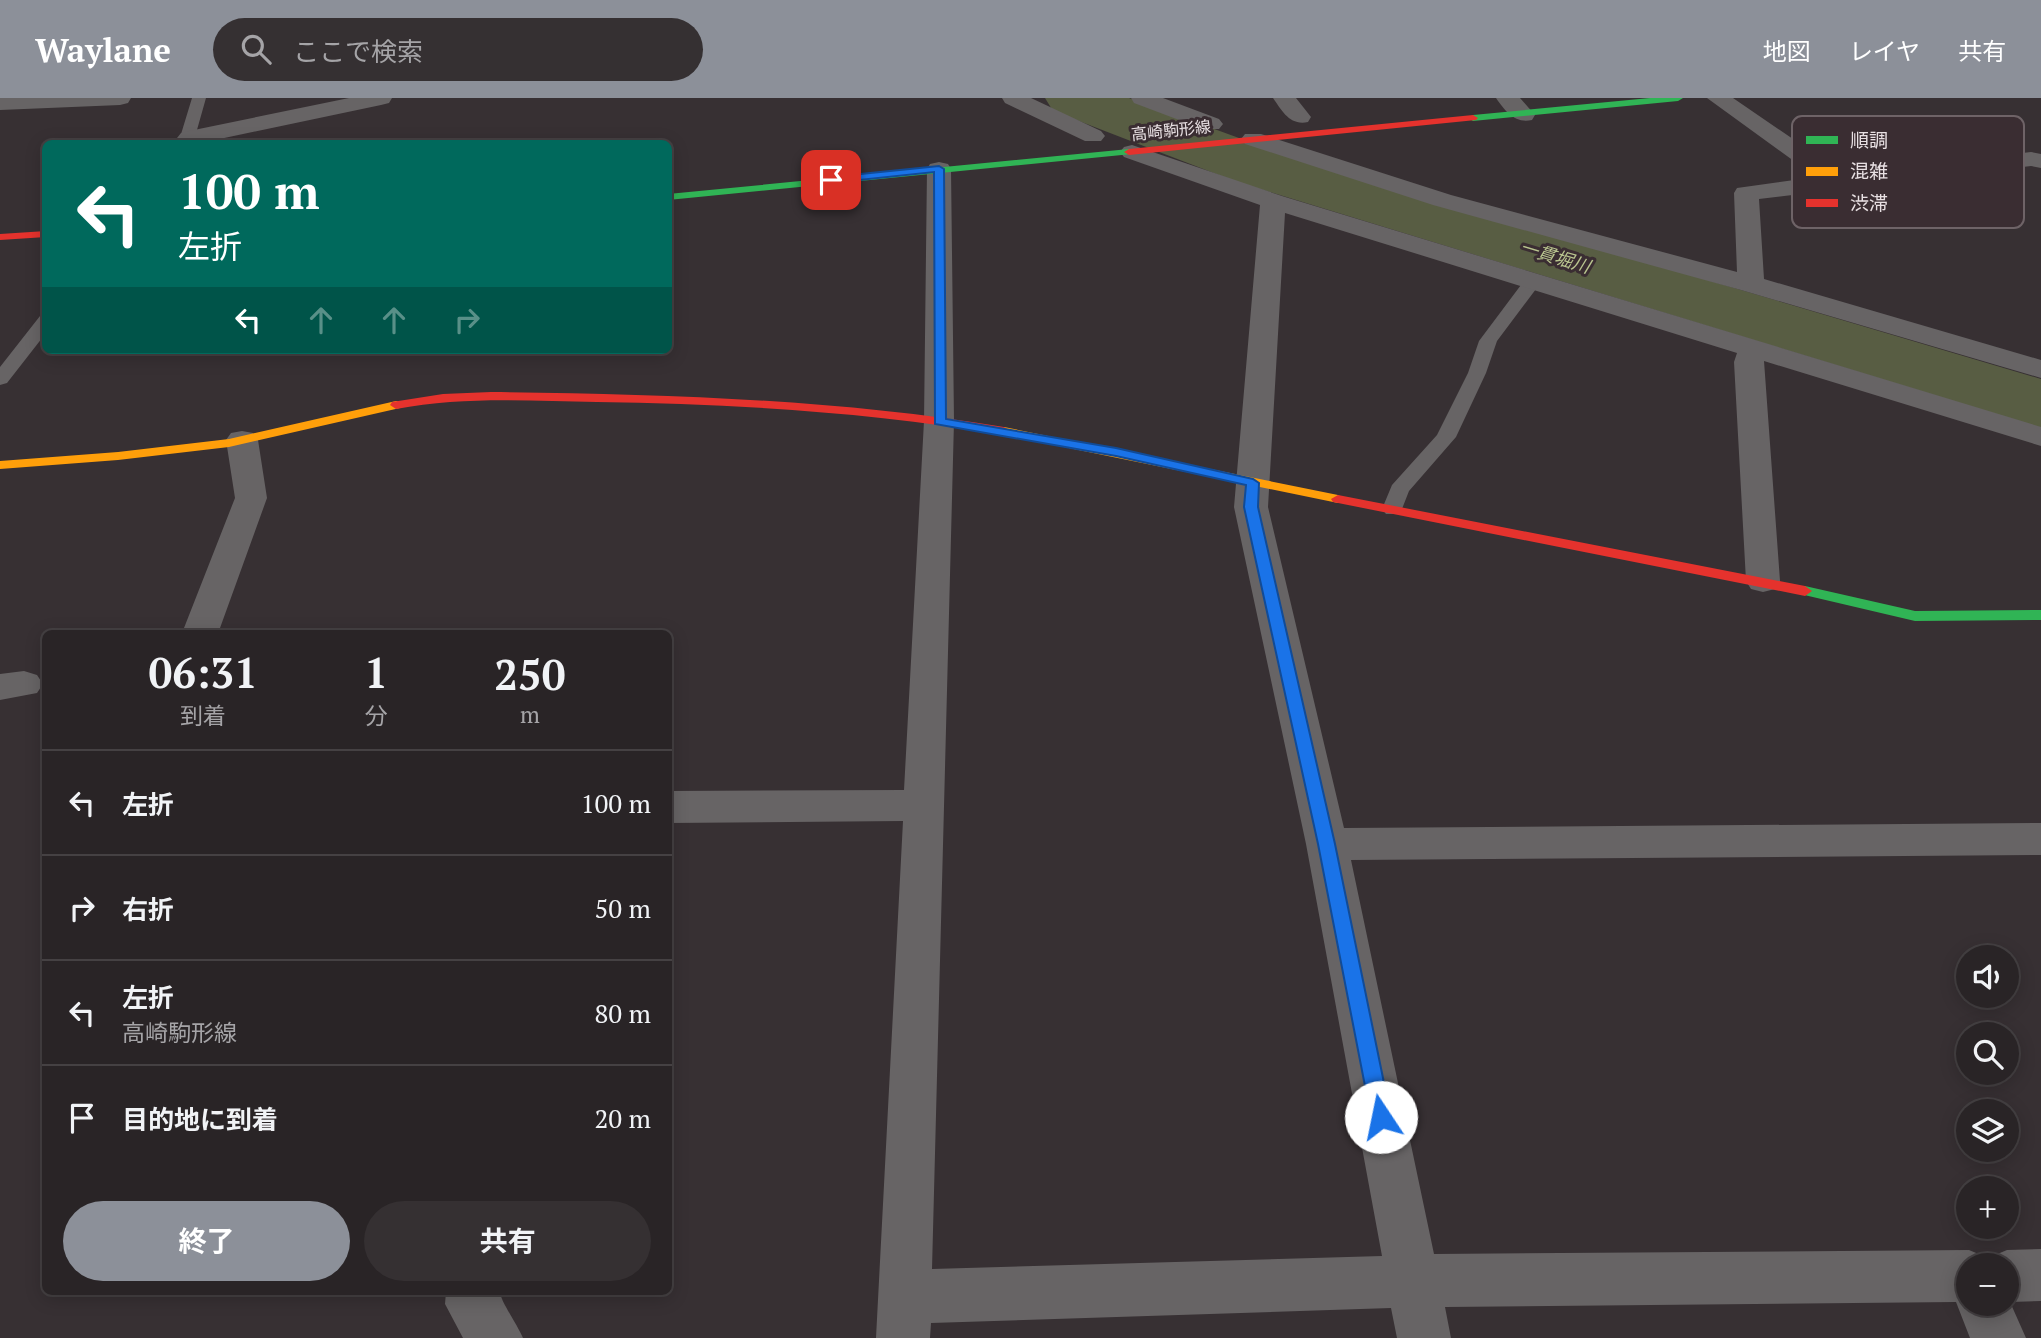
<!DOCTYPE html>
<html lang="ja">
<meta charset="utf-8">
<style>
body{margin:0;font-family:"PT Serif","Noto Sans JP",serif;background:#353032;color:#f1f3f6;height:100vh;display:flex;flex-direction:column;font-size:26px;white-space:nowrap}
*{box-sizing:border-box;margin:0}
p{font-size:23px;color:#a5a4a7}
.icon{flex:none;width:38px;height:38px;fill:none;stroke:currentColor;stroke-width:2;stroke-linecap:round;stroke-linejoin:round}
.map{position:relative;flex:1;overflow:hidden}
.details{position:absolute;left:42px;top:532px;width:630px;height:665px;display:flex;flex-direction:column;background:#292426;border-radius:10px;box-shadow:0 4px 18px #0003,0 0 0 2px #454143}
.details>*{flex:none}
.top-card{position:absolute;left:42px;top:42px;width:630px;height:214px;border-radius:10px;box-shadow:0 4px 18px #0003,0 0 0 2px #454143;background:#00695c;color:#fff;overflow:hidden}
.tools{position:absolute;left:1956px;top:847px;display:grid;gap:14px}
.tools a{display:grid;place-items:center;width:63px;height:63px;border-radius:50%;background:#292426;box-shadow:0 4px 18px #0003,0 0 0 2px #454143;font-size:35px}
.pin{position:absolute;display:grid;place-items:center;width:60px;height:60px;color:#fff;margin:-30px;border-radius:14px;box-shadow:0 4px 10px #0006}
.me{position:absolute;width:77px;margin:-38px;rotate:349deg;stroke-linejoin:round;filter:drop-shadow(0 0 5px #0008)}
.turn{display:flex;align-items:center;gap:24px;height:147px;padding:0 21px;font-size:32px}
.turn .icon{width:91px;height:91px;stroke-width:2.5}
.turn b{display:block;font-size:49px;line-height:60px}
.lanes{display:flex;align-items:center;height:66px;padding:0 21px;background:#0003;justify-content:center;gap:35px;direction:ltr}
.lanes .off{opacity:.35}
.eta{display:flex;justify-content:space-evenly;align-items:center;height:119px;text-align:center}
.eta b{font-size:42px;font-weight:700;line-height:49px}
.action{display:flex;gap:14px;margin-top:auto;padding:14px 21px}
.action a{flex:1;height:80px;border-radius:42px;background:#8c9099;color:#fff;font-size:28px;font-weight:700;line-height:80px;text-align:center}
.action a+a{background:#353032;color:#f1f3f6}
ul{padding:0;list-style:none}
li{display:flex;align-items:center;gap:21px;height:105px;padding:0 21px;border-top:2px solid #454143}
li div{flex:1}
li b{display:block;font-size:26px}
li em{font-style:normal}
header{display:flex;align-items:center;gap:42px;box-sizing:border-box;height:98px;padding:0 35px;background:#8c9099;color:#fff}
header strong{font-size:33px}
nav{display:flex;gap:38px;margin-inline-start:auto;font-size:24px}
.search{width:490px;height:63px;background:#353032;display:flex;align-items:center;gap:18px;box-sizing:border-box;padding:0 24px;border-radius:38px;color:#a5a4a7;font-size:26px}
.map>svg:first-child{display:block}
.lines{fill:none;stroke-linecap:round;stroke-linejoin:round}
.river{fill:#585d43;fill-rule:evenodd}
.lane{fill:#676465;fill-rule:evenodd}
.street{fill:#676465;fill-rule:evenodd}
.fast{fill:#30b455;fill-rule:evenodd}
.slow{fill:#ff9f0a;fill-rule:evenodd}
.jam{fill:#e5322d;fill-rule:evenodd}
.route{fill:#1a73e8;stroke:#114b97;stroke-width:2}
.labels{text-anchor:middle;stroke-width:6;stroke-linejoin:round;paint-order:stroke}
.far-street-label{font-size:16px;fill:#e8e0e3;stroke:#3a2d32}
.far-water-label{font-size:18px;font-style:italic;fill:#b9c58f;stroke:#3a2d32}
.key{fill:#3a2d32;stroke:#6e6367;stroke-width:2}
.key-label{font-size:19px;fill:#e8e0e3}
</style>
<header>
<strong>Waylane</strong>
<div class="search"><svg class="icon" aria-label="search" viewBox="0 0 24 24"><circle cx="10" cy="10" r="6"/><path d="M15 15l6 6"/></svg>ここで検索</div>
<nav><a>地図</a><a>レイヤ</a><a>共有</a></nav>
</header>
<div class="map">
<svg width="2041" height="1240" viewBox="0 0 2041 1240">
<rect width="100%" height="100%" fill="#373033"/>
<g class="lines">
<path class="river" d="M1045,0h84l154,56 758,225v49l-804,-246 -184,-71z"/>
<path class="lane" d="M192,0h14l-13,46h-15z
M1533,178l9,5 -45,60 -11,32 -30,64 -47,54 -9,23h-14l-4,-5 10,-24 45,-50 31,-62 11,-32 48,-64z
M46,217v18l-39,50 -7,2v-18l40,-51z"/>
<path class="street" d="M0,0h131l-3,5 -8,2 -120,5z
M349,0h43l-3,5 -8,2 -185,39 -15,-1 -4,-5 4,-5 8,-2z
M1002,0h29l70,33 4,5 -4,5h-16l-80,-38z
M1131,0h32l56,21 4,5 -4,5h-16l-69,-26z
M1273,0h23l15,19 -3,5c-18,4 -26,-11 -35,-24z
M1496,0h24l15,17 -3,5c-17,4 -27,-9 -36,-22z
M1707,0h26l111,76 187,-22 10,2v14l-10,-2 -272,33 5,80 277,81v18l-300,-88 -308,-85 -188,-61 -4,-5 4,-5h16l190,61 286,77 -3,-79 3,-5 79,-11z
M1132,47l150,51 759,231v19l-277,-85 16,220 -5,8 -12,3 -12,-3 -5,-8 -12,-219 3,-9 -452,-140 -17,294 76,321 697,-5v32l-690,5 83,394 535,-4 19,8 19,-8 34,-1v52l-31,1 16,36h-56l-14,-36 -511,5 6,31h-54l-6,-30 -460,15 -1,15h-54l27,-517 -235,2v-32l236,-1 20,-369 3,-252 3,-5 9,-2 9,2 3,5 3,252 -22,848 450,-13 -76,-412 -72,-337 26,-302 -136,-48 -4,-5 4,-5zM1969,1167h38v39h-38z
M242,333l11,2 5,7 9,58 -47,130 -3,6h-30l-3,-6 51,-130 -9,-58 5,-7z
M24,573l13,4 6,9 -6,9 -37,7v-26z
M446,1194h54c0,8 18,34 23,46h-60l-18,-34z"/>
<path class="fast" d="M1650,0h33l-5,3 -205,20 -5,-3 5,-3z
M1129,51l5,3 -2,2 -464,46v-6z
M1805,488l110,25 126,-1v10l-126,1 -115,-27 -2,-3 2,-3z"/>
<path class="slow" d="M396,303l4,1v6l-171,39 -111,13 -118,9v-8l118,-9 111,-13z
M1004,329l334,68 7,4 -7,4 -338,-69v-6z"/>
<path class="jam" d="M1473,17l5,3 -2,2 -347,35 -5,-3 5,-3z
M46,133v6l-46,3v-6z
M491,294c171,2 343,7 513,35l6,4 -6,4c-135,-23 -270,-31 -407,-33 -67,-1 -134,-6 -201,7l-6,-4 2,-3 51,-8z
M1338,397l467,91 7,5 -7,5 -472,-94 -2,-3z"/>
</g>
<path class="route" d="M939,68l5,3 2,250 170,29 137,31 6,4 -1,24 77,337 56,273 -3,7 -7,3 -7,-3 -3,-7 -53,-273 -74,-337 2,-22 -130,-29 -181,-32 -1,-252 -103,11 -5,-3 5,-3z"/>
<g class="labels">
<g class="far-street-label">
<text transform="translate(1171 32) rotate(-6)" y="6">高崎駒形線</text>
</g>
<g class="far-water-label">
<text transform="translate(1555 159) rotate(17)" y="6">一貫堀川</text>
</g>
</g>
<rect x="1792" y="18" width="232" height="112" rx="10" class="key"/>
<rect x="1806" y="38" width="32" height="8" fill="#30b455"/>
<rect x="1806" y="69" width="32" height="9" fill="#ff9f0a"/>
<rect x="1806" y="101" width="32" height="8" fill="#e5322d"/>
<g class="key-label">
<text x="1850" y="49">順調</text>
<text x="1850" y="80">混雑</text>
<text x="1850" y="112">渋滞</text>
</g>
</svg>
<div class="tools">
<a><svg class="icon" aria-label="sound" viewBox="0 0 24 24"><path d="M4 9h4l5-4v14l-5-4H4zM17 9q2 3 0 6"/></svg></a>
<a><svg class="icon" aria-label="search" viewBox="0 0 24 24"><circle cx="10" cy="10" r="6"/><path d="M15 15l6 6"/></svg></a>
<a><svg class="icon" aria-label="layers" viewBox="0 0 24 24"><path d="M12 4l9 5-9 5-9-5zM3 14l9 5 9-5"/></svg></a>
<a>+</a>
<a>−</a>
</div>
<div class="pin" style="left:831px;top:82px;background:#d93025"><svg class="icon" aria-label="arrive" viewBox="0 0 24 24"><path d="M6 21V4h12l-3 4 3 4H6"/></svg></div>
<svg class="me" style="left:1381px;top:1019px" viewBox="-20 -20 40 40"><circle r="19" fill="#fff"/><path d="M0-13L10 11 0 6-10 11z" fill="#1a73e8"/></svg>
<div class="top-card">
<div class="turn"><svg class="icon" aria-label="left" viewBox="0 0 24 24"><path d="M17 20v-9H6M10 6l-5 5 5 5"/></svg><div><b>100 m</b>左折</div></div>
<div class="lanes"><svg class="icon" aria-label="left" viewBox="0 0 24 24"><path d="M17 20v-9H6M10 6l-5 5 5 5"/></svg><svg class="icon off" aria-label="ahead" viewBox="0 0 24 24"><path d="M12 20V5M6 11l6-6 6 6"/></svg><svg class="icon off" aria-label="ahead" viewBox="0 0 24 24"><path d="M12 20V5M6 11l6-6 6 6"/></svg><svg class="icon off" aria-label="right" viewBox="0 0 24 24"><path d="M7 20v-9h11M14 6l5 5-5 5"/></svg></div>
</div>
<section class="details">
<div class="eta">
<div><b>06:31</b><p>到着</p></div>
<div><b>1</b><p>分</p></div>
<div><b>250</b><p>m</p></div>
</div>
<ul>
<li><svg class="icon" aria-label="left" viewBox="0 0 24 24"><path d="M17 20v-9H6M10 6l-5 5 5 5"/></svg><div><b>左折</b></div><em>100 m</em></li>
<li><svg class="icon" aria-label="right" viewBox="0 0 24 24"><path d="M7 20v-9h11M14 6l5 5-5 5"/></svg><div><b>右折</b></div><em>50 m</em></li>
<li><svg class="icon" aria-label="left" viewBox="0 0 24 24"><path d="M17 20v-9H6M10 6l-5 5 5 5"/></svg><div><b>左折</b><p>高崎駒形線</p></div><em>80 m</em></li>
<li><svg class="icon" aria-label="arrive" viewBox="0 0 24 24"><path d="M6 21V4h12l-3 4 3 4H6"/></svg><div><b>目的地に到着</b></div><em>20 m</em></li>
</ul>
<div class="action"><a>終了</a><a>共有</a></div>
</section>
</div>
